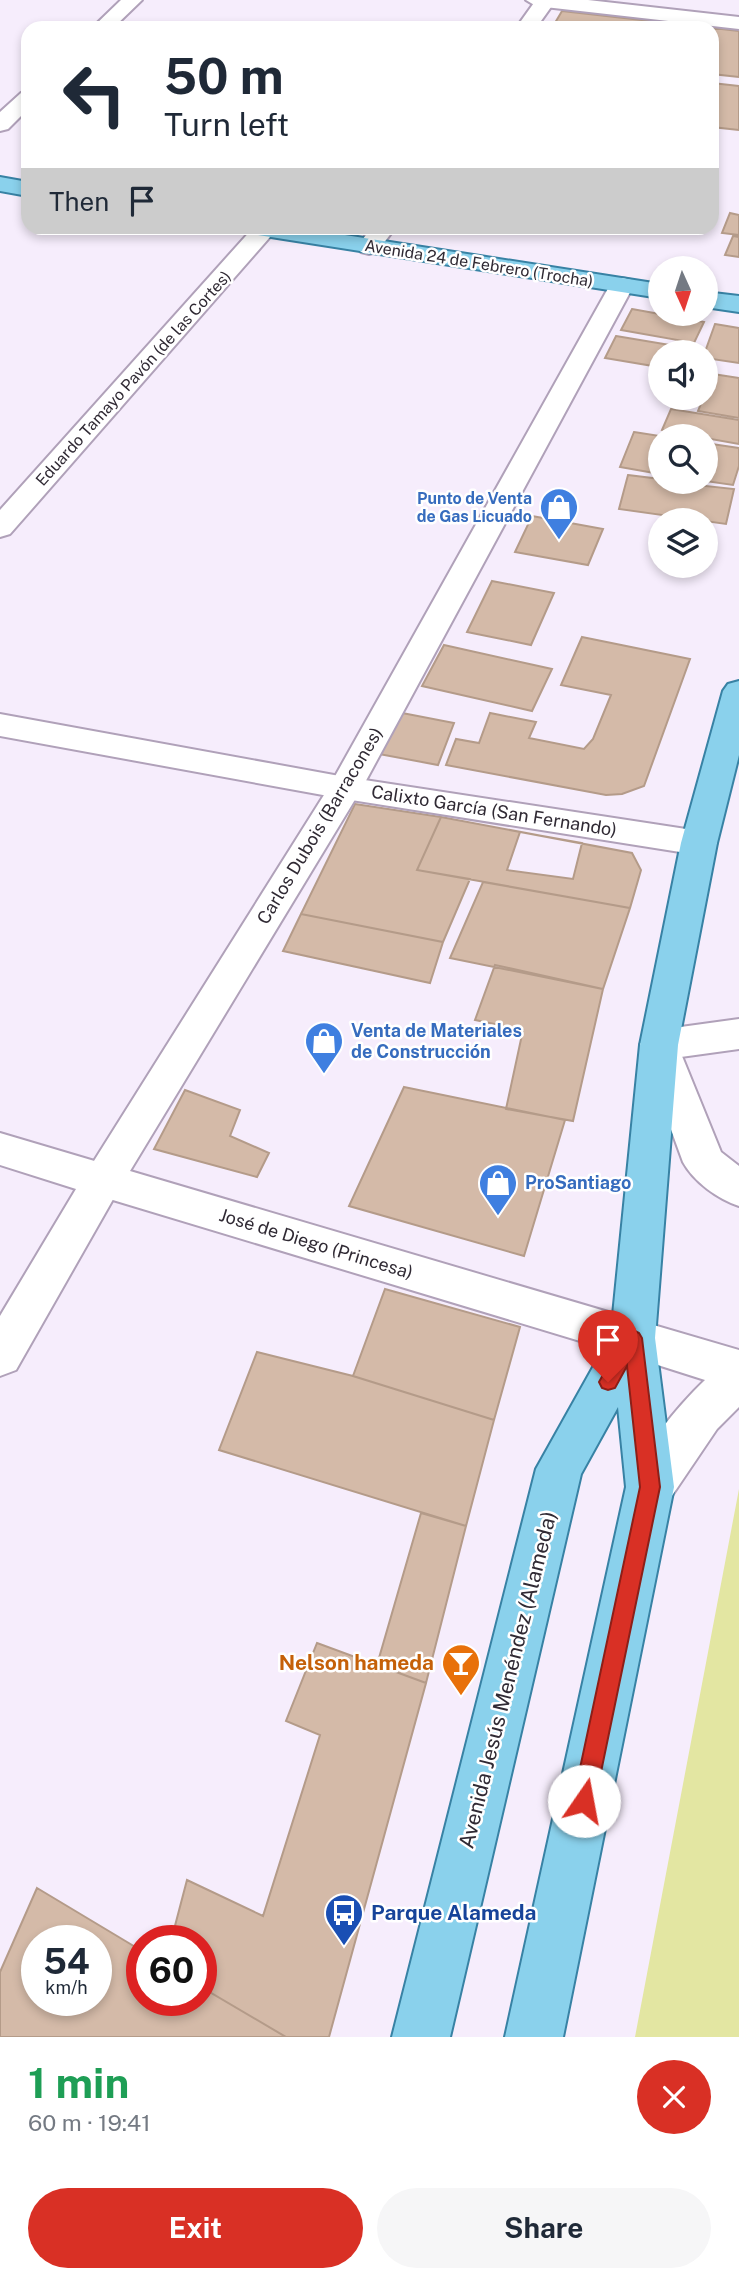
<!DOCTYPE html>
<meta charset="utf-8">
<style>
body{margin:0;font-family:"Public Sans",sans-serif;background:#f6f6f7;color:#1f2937;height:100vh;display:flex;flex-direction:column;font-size:26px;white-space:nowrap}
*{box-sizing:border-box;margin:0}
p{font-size:23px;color:#747a83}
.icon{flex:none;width:38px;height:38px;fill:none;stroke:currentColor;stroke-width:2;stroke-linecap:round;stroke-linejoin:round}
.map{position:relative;height:2037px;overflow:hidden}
.sheet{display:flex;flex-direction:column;background:#fff;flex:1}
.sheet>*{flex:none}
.hud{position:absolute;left:21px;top:21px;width:698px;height:214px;border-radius:21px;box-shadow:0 4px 10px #0003;background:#fff;color:#1f2937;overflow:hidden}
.needle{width:46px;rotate:177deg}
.fabs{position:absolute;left:648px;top:256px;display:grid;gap:14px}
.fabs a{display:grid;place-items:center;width:70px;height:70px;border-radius:50%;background:#fff;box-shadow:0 4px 10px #0003;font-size:35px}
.speed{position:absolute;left:21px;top:1925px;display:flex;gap:14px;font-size:35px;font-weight:700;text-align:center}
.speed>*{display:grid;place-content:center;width:91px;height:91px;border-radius:50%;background:#fff;box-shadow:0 4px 10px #0003;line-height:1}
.speed small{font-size:18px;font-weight:400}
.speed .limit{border:10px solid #d22;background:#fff;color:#111}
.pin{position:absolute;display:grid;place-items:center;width:60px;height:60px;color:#fff;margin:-72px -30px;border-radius:50% 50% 50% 0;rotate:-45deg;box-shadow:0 0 7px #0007}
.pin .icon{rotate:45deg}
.me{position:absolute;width:77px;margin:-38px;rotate:12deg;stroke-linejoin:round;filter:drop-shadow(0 0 5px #0008)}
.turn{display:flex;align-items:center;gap:24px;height:147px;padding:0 28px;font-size:32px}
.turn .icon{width:91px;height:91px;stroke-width:2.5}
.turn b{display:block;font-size:49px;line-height:60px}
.then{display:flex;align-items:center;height:66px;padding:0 28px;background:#0003;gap:14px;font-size:26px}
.round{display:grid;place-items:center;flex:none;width:74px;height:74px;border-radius:37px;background:#f6f6f7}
.headline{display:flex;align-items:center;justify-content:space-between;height:119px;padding:0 28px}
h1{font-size:42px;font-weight:700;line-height:52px;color:#1e9e55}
.button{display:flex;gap:14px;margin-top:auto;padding:14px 28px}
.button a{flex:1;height:80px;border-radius:42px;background:#d93025;color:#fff;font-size:28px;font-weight:700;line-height:80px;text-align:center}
.button a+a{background:#f6f6f7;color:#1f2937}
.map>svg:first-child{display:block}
.green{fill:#e3e6a2}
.building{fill:#d4baa8;stroke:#b49b89;stroke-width:2;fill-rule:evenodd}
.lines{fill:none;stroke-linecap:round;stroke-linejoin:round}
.street-casing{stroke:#b0a1b9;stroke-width:4}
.secondary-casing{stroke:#b0a1b9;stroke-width:4}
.primary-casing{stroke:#3882a4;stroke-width:4}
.street{fill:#fff;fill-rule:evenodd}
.secondary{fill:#fff;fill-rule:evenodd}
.primary{fill:#8ad1ec;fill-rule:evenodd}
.route{fill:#d93025;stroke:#8d1f18;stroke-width:2}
.labels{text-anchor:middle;stroke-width:5;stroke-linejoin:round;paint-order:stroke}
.far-street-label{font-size:16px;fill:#302a34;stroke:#fff}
.far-shop-label{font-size:16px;font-weight:bold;fill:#366cbe;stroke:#fff;text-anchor:end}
.street-label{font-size:18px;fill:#302a34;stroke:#fff}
.shop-label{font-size:18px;font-weight:bold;fill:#366cbe;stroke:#fff;text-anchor:start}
.near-food-label{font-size:21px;font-weight:bold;fill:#c56008;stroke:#fff;text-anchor:end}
.near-street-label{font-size:21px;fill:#302a34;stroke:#fff}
.near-transit-label{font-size:21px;font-weight:bold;fill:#164399;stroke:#fff;text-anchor:start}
</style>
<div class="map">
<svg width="739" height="2037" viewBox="0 0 739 2037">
<rect width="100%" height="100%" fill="#f6edfc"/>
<path class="green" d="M739,1488v549h-104l104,-548z"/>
<path class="building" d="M562,11l177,20v46l-27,-3v-46h-160z
M712,83l27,3v44l-27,-3z
M730,213l9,2v20l-17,-2z
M733,236l6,1v20l-14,-2z
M632,309l72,13 -10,21 -73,-13z
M715,324l24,4v35l-34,-5v-6z
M616,336l54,9 -3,7h-7l-1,15 -54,-9z
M713,374l26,4v40l-41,-7z
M671,409l68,11v24l-34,-6v-2l-43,-6z
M634,432l26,4v38l-40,-7z
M705,443l34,5v18l-6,19 -28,-4z
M628,475l32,4v2l74,8 -8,35 -107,-15z
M532,516l71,13 -15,36 -73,-13z
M492,581l62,12 -23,52 -64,-13z
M582,637l108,22 -46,127 -22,8 -16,1 -160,-30 10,-26 23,4 11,-30 46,9 -7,16 55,11 9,-10 18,-44 -50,-10z
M444,645l108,24 -20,42 -110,-25z
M397,712l57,11 -16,42 -59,-11z
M355,804l86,13 -24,53 53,9 -27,63 -142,-28z
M441,817l191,36 9,17 -11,38 -213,-38z
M520,832l62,11 -9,36 -66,-9z
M483,882l147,26 -27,81 -153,-31z
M301,914l142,28 -13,41 -147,-32z
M495,965l108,24 -30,132 -67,-12 17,-79 -48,-10z
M404,1087l161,33 -41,136 -175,-50z
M185,1090l55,20 -10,26 39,17 -12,24 -103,-28z
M385,1289l135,38 -26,93 -141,-44z
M257,1352l96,24 141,44 -28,106 -247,-76z
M421,1513l45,13 -40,157 -49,-18z
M317,1643l109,40 -97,354h-43l-85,-50v-46h-30l16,-61 76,36 57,-181 -34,-14z
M37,1888l105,63v49h59v-13l85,50h-286v-65zM37,1941h59v59h-59z"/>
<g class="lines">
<defs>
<path id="street" d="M121,0h21l-29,28h-21z
M536,0h20l-20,28h-20z
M28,91v18l-20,20 -8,2v-19l21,-19z
M253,228l24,1 -267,305 -10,3v-27z
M371,228h24l-18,24 -8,2 -8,-2 -4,-5z
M0,714l345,63 354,54 12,3 6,9 -6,9 -12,3 -354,-56 -345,-63z
M659,1030l14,4 48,118 18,14v40c-21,-7 -45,-24 -56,-44l-43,-117 5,-11z
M0,1133l118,35 6,12 -108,190 -16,6v-60l76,-127 -76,-24z
M633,1319l106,31v57l-22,22 -50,74 -17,6 -17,-6 -7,-16c18,-39 49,-78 79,-107l-88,-28 -6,-14 6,-14z"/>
<path id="secondary" d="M526,0h62l151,17v12l-203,-23z
M622,278l9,2 3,5 -272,503 -232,383 519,153 6,14 -6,14 -16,5 -530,-160 -15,-5 -6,-12 247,-393 281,-502 3,-5z
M739,1019v30l-80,11 -14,-4 -5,-11 5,-11 14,-4z"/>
<path id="primary" d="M0,177l28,5v14l-28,-5z
M247,228h53l360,56v14l-402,-63 -8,-2z
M705,292l34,4v16l-34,-5z
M739,681v74l-22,88 -39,202 -23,293 19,149 -111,550h-58l121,-550 -8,-80 -37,67 -131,563h-58l144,-568 75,-134 29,-290 41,-202 42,-152 5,-7z"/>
</defs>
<use href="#street" class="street-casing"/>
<use href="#secondary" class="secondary-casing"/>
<use href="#primary" class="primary-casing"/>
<use href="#street" class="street"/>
<use href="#secondary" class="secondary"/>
<use href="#primary" class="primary"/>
</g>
<path class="route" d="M633,1330l6,3 3,5 18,149 -65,314 -4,8 -7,3 -8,-3 -3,-8 67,-314 -13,-121 -12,22 -7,2 -6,-2 -3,-6 27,-49z"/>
<defs>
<symbol id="shop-pin" viewBox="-11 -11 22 30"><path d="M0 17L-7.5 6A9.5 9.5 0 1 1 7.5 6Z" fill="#3f7fe0" stroke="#fff"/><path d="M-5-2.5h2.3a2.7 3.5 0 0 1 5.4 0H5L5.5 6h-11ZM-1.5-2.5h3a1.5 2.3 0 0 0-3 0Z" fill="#fff"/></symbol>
<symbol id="bar-pin" viewBox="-11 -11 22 30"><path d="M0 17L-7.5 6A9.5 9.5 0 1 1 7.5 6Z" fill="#e8710a" stroke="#fff"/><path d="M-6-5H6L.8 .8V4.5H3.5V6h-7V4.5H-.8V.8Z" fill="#fff"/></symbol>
<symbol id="bus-pin" viewBox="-11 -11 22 30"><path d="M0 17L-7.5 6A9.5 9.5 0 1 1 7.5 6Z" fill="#1a4fb4" stroke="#fff"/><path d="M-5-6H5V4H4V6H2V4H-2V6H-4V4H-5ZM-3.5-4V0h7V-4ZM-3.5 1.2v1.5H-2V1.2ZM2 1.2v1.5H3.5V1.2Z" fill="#fff"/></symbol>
</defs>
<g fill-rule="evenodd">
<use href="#shop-pin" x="537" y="485" width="44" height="60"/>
<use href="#shop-pin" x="302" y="1019" width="44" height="60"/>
<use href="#shop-pin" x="476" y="1161" width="44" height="60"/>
<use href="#bar-pin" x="439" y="1641" width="44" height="60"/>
<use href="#bus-pin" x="322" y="1891" width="44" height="60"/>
</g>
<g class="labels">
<g class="far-street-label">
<text transform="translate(479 263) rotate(9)" y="6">Avenida 24 de Febrero (Trocha)</text>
<text transform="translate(133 378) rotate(-48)" y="6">Eduardo Tamayo Pavón (de las Cortes)</text>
</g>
<g class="far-shop-label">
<text x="532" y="504">Punto de Venta<tspan x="532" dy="18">de Gas Licuado</tspan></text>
</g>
<g class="street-label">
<text transform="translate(494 811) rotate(9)" y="6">Calixto García (San Fernando)</text>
<text transform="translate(320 826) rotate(-59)" y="6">Carlos Dubois (Barracones)</text>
<text transform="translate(316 1244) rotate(17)" y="6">José de Diego (Princesa)</text>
</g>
<g class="shop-label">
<text x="351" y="1037">Venta de Materiales<tspan x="351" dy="21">de Construcción</tspan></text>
<text x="525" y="1189">ProSantiago</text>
</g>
<g class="near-food-label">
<text x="434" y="1670">Nelson hameda</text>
</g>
<g class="near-street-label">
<text transform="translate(508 1680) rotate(-76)" y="7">Avenida Jesús Menéndez (Alameda)</text>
</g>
<g class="near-transit-label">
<text x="371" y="1920">Parque Alameda</text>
</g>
</g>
</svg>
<div class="fabs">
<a><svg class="needle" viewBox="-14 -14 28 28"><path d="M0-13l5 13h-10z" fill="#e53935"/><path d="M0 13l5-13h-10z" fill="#747a83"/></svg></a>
<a><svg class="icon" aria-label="sound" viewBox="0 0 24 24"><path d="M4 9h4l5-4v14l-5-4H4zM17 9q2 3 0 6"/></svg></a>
<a><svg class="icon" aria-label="search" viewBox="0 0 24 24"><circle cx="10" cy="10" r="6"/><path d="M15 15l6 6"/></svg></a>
<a><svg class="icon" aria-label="layers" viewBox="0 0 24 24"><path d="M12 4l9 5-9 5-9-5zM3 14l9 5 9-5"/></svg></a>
</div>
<div class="speed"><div>54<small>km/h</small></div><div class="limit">60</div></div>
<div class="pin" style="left:608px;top:1382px;background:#d93025"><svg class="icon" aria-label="arrive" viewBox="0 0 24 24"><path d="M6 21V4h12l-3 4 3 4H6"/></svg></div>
<svg class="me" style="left:584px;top:1801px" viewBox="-20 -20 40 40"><circle r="19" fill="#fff"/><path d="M0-13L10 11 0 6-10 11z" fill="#d93025"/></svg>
<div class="hud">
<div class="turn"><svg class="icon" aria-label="left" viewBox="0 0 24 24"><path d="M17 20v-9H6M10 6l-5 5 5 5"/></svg><div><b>50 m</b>Turn left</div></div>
<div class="then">Then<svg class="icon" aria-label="arrive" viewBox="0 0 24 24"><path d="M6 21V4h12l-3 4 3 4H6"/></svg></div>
</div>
</div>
<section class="sheet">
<div class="headline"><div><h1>1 min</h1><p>60 m · 19:41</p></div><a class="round" style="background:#d93025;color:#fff"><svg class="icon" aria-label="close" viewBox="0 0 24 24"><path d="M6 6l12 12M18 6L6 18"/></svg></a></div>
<div class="button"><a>Exit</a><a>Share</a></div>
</section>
